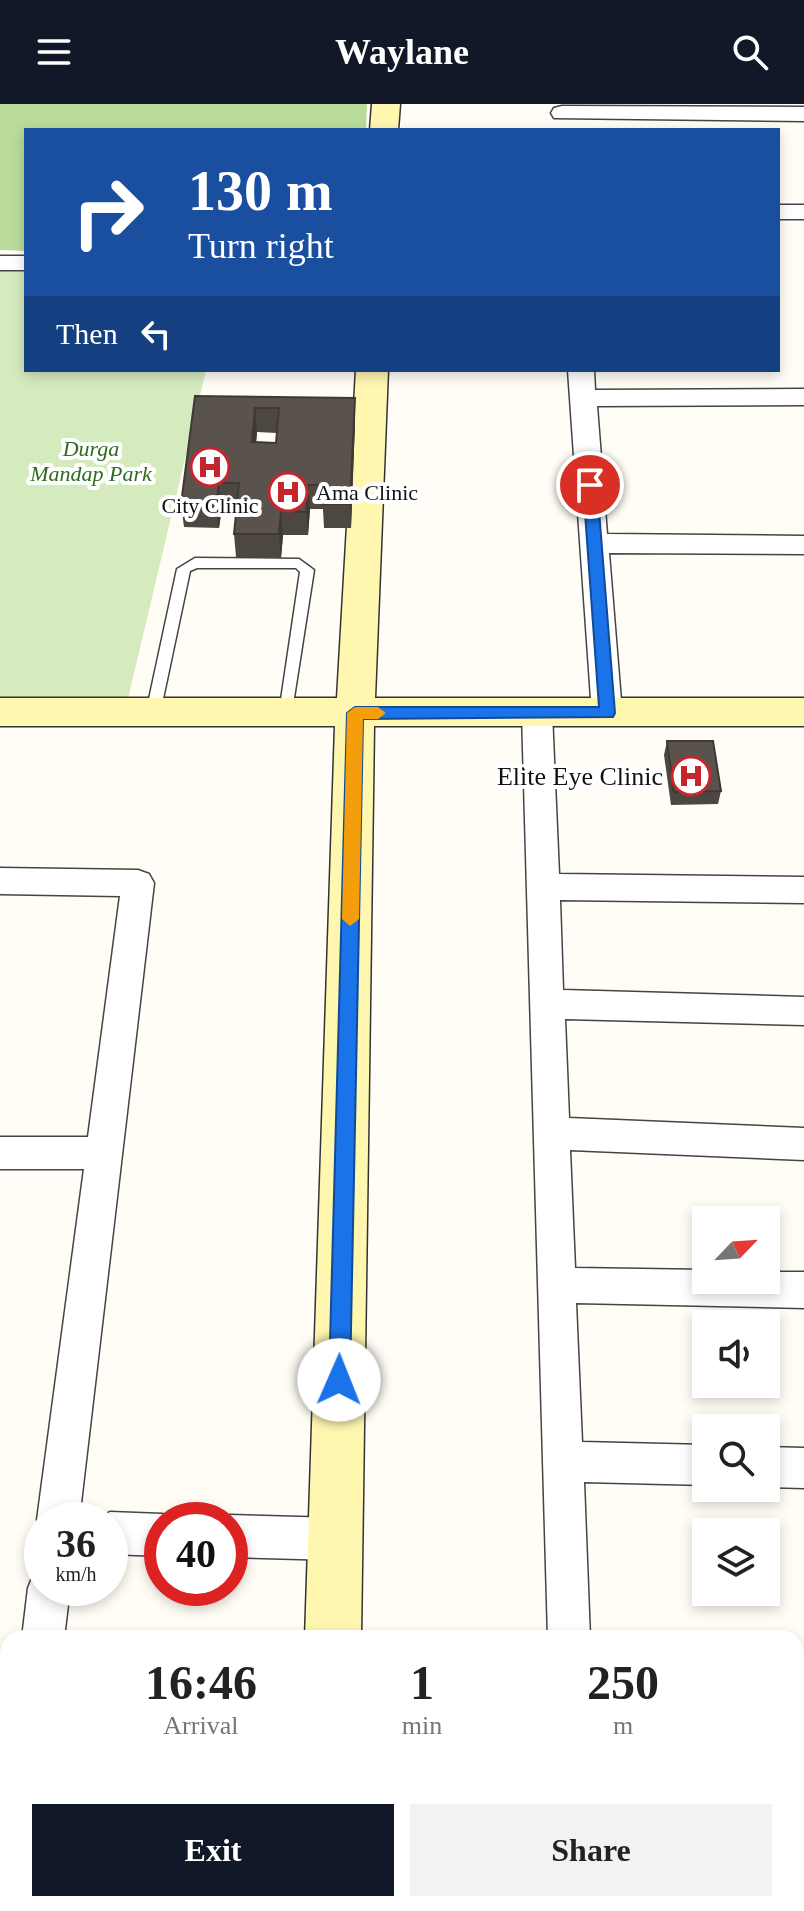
<!DOCTYPE html>
<style>
body{margin:0;font-family:"Times New Roman",serif;background:#f2f2f2;color:#222;height:100vh;display:flex;flex-direction:column;font-size:30px;white-space:nowrap}
*{box-sizing:border-box;margin:0}
p{font-size:26px;color:#767676}
.icon{flex:none;width:44px;height:44px;fill:none;stroke:currentColor;stroke-width:2;stroke-linecap:round;stroke-linejoin:round}
.map{position:relative;flex:1;overflow:hidden}
.panel{position:absolute;left:0px;top:1526px;width:804px;height:282px;display:flex;flex-direction:column;background:#fff;border-radius:24px 24px 0 0;box-shadow:0 4px 12px #0003}
.panel>*{flex:none}
.hud{position:absolute;left:24px;top:24px;width:756px;height:244px;border-radius:0px;box-shadow:0 4px 12px #0003;background:#1a4fa0;color:#fff;overflow:hidden}
.needle{width:52px;rotate:65deg}
.fabs{position:absolute;left:692px;top:1102px;display:grid;gap:16px}
.fabs a{display:grid;place-items:center;width:88px;height:88px;border-radius:0px;background:#fff;box-shadow:0 4px 12px #0003;font-size:40px}
.speed{position:absolute;left:24px;top:1398px;display:flex;gap:16px;font-size:40px;font-weight:700;text-align:center}
.speed>*{display:grid;place-content:center;width:104px;height:104px;border-radius:50%;background:#fff;box-shadow:0 4px 12px #0003;line-height:1}
.speed small{font-size:20px;font-weight:400}
.speed .limit{border:12px solid #d22;background:#fff;color:#111}
.pin{position:absolute;display:grid;place-items:center;width:68px;height:68px;color:#fff;margin:-34px;border:4px solid #fff;border-radius:50%;box-shadow:0 2px 8px #0007}
.me{position:absolute;width:88px;margin:-44px;rotate:1deg;stroke-linejoin:round;filter:drop-shadow(0 0 6px #0008)}
.turn{display:flex;align-items:center;gap:28px;height:168px;padding:0 32px;font-size:36px}
.turn .icon{width:104px;height:104px;stroke-width:2.5}
.turn b{display:block;font-size:56px;line-height:68px}
.then{display:flex;align-items:center;height:76px;padding:0 32px;background:#0003;gap:16px;font-size:30px}
.eta{display:flex;justify-content:space-evenly;align-items:center;height:136px;text-align:center}
.eta b{font-size:48px;font-weight:700;line-height:56px}
.cta{display:flex;gap:16px;margin-top:auto;padding:16px 32px}
.cta a{flex:1;height:92px;border-radius:0px;background:#111827;color:#fff;font-size:32px;font-weight:700;line-height:92px;text-align:center}
.cta a+a{background:#f2f2f2;color:#222}
header{display:flex;justify-content:space-between;align-items:center;height:104px;padding:0 32px;background:#111827;color:#fff;font-size:36px;font-weight:700}
.map>svg:first-child{display:block}
.green{fill:#d5ebbd}
.forest{fill:#b9dc9c}
.lines{fill:none;stroke-linecap:round;stroke-linejoin:round}
.lane-casing{stroke:#444;stroke-width:3}
.street-casing{stroke:#444;stroke-width:3}
.secondary-casing{stroke:#333;stroke-width:3}
.lane{fill:#fff;fill-rule:evenodd}
.street{fill:#fff;fill-rule:evenodd}
.secondary{fill:#fff6b0;fill-rule:evenodd}
.wall{fill:#4d4742;fill-rule:evenodd}
.shaded-wall{fill:#3f3936}
.building{fill:#5a524d;stroke:#3f3936;stroke-width:2;fill-rule:evenodd}
.route{fill:#1a73e8;stroke:#114b97;stroke-width:2}
.slow{fill:#f59e0b}
.labels{text-anchor:middle;stroke-width:8;stroke-linejoin:round;paint-order:stroke}
.far-park-label{font-size:22px;font-style:italic;fill:#2f6b1f;stroke:#fff}
.far-poi-label{font-size:22px;fill:#111;stroke:#fff;text-anchor:start}
.poi-label{font-size:26px;fill:#111;stroke:#fff;text-anchor:end}
</style>
<header><svg class="icon" aria-label="menu" viewBox="0 0 24 24"><path d="M4 6h16M4 12h16M4 18h16"/></svg>Waylane<svg class="icon" aria-label="search" viewBox="0 0 24 24"><circle cx="10" cy="10" r="6"/><path d="M15 15l6 6"/></svg></header>
<div class="map">
<svg width="804" height="1807" viewBox="0 0 804 1807">
<rect width="100%" height="100%" fill="#fffdf5"/>
<path class="green" d="M0,162h26v104h180l-80,337h-126z"/>
<path class="forest" d="M0,0h367l-1,26h-340v121l-26,-1z"/>
<g class="lines">
<defs>
<path id="lane" d="M195,454l104,1 15,11 -23,147 -5,1 -7,-5 21,-141 -4,-4h-99l-7,3 -30,142 -7,5 -5,-1 -2,-4 31,-144z"/>
<path id="street" d="M562,2l242,1v14l-250,-3 -3,-5 3,-5z
M778,101h26v14h-26z
M0,152h26v14h-26z
M568,266h26l1,20 209,-1v16l-207,1 10,128 197,2v18l-195,-1 13,160 -4,8 -11,3 -11,-3 -4,-8z
M537,598l11,3 4,8 7,161 245,3v26l-244,-3 3,90 241,7v28l-239,-6 4,99 235,10v32l-234,-10 5,118 131,2v10h60v-8h38v36l-228,-5 6,139 124,3v40l-122,-3 6,156h-42l-26,-925 4,-8z
M0,764l138,2 11,4 5,9 -75,637h-37v11l-5,-11 47,-351h-84v-32h88l32,-241 -120,-2z
M766,1343l38,1v40l-38,-1z
M110,1408l52,2 14,6h-14v36l-52,-2v-34h-15z
M230,1411l106,3 15,6 6,15 -6,15 -15,6 -106,-3v-37h-11z
M42,1466v18h28l-6,50h-42l6,-50 6,-15z
M796,1674h8v44h-8z
M8,1777v23h24l-1,7h-31v-26z
M556,1800h46v7h-46z"/>
<path id="secondary" d="M372,0h28l-2,26h-28z
M356,266h32l-13,328h429v28h-430l-13,912h-56l30,-912h-335v-28h337z
M297,1800h60v7h-60z"/>
</defs>
<use href="#lane" class="lane-casing"/>
<use href="#street" class="street-casing"/>
<use href="#secondary" class="secondary-casing"/>
<use href="#lane" class="lane"/>
<use href="#street" class="street"/>
<use href="#secondary" class="secondary"/>
</g>
<path class="wall" d="M195,292l160,2v24l-4,106h-27l-1,-19h-13l-2,26h-25l-2,23 -45,-1 -2,-23 3,-27h-15l-3,21 -35,-1 -3,-23zM257,328l20,1 -1,10 -20,-1z
M667,637l54,50 -3,13 -47,1 -7,-50z"/>
<path class="shaded-wall" d="M355,294v24l-4,106 -1,-24z
M255,304l2,24 -3,34 -2,-24z
M219,379l3,24 -3,21 -3,-24z
M308,381l2,24 -2,26 -2,-23z
M281,407l2,24 -2,23 -2,-24z"/>
<path class="building" d="M195,292l160,2 -5,106h-27l1,-19h-16l-2,27 -25,-1 -2,23h-45l5,-51h-20l-3,21h-35zM255,304h24l-3,35 -24,-1z
M667,637h46l8,50 -47,1z"/>
<path class="route" d="M590,376l7,5 18,228 -2,4 -250,2 -13,661 -3,7 -8,3 -7,-3 -3,-7 18,-667 8,-6h244l-16,-222z"/>
<path class="slow" d="M355,603h23l8,6 -8,6h-15l-4,200 -9,7 -8,-7 5,-206z"/>
<defs>
<symbol id="hospital-ring" viewBox="-11 -11 22 22"><circle r="9.5" fill="#fff" stroke="#c4262e" stroke-width="1.5"/><path d="M-5-5h3v3.5h4V-5h3V5h-3V1.5h-4V5h-3Z" fill="#c4262e"/></symbol>
</defs>
<g fill-rule="evenodd">
<use href="#hospital-ring" x="188" y="341" width="44" height="44"/>
<use href="#hospital-ring" x="266" y="366" width="44" height="44"/>
<use href="#hospital-ring" x="669" y="650" width="44" height="44"/>
</g>
<g class="labels">
<g class="far-park-label">
<text x="91" y="352">Durga<tspan x="91" dy="25">Mandap Park</tspan></text>
</g>
<g class="far-poi-label">
<text x="316" y="396">Ama Clinic</text>
<text x="210" y="409" text-anchor="middle">City Clinic</text>
</g>
<g class="poi-label">
<text x="663" y="681">Elite Eye Clinic</text>
</g>
</g>
</svg>
<div class="fabs">
<a><svg class="needle" viewBox="-14 -14 28 28"><path d="M0-13l5 13h-10z" fill="#e53935"/><path d="M0 13l5-13h-10z" fill="#767676"/></svg></a>
<a><svg class="icon" aria-label="sound" viewBox="0 0 24 24"><path d="M4 9h4l5-4v14l-5-4H4zM17 9q2 3 0 6"/></svg></a>
<a><svg class="icon" aria-label="search" viewBox="0 0 24 24"><circle cx="10" cy="10" r="6"/><path d="M15 15l6 6"/></svg></a>
<a><svg class="icon" aria-label="layers" viewBox="0 0 24 24"><path d="M12 4l9 5-9 5-9-5zM3 14l9 5 9-5"/></svg></a>
</div>
<div class="speed"><div>36<small>km/h</small></div><div class="limit">40</div></div>
<div class="pin" style="left:590px;top:381px;background:#d93025"><svg class="icon" aria-label="arrive" viewBox="0 0 24 24"><path d="M6 21V4h12l-3 4 3 4H6"/></svg></div>
<svg class="me" style="left:339px;top:1276px" viewBox="-20 -20 40 40"><circle r="19" fill="#fff"/><path d="M0-13L10 11 0 6-10 11z" fill="#1a73e8"/></svg>
<div class="hud">
<div class="turn"><svg class="icon" aria-label="right" viewBox="0 0 24 24"><path d="M7 20v-9h11M14 6l5 5-5 5"/></svg><div><b>130 m</b>Turn right</div></div>
<div class="then">Then<svg class="icon" aria-label="left" viewBox="0 0 24 24"><path d="M17 20v-9H6M10 6l-5 5 5 5"/></svg></div>
</div>
<section class="panel">
<div class="eta">
<div><b>16:46</b><p>Arrival</p></div>
<div><b>1</b><p>min</p></div>
<div><b>250</b><p>m</p></div>
</div>
<div class="cta"><a>Exit</a><a>Share</a></div>
</section>
</div>
